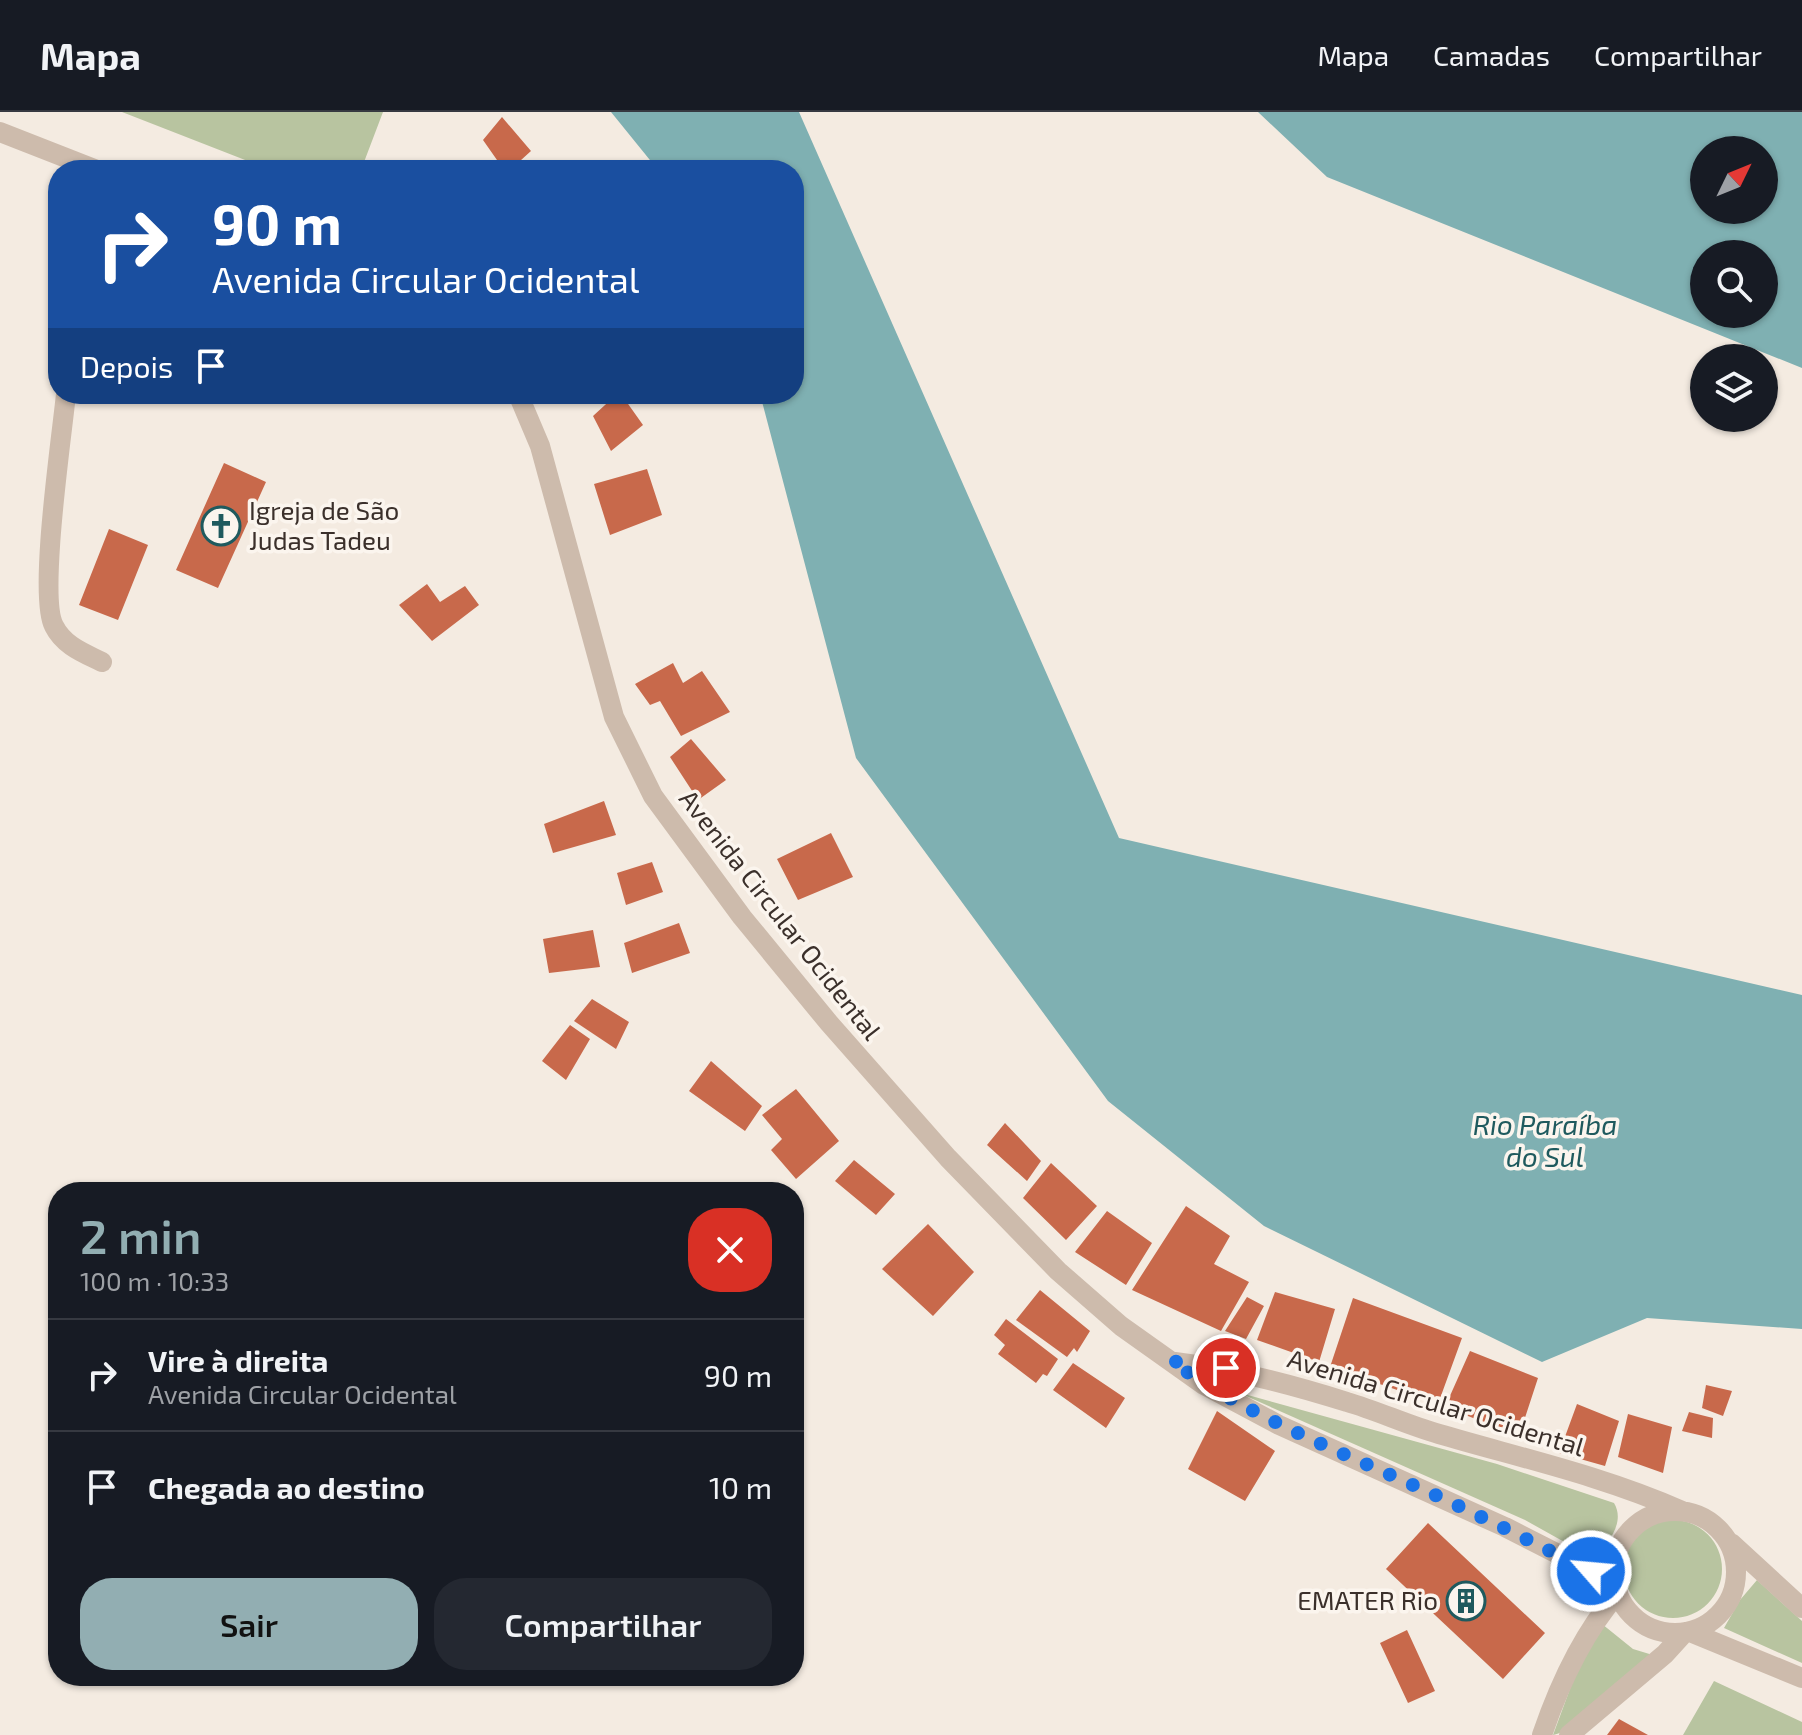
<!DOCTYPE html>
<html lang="pt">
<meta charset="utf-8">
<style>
body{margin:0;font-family:"Exo 2",sans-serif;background:#242831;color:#f1f3f6;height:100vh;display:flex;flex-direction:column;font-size:30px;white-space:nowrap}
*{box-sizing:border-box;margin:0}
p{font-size:26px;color:#9ea1a6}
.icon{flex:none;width:44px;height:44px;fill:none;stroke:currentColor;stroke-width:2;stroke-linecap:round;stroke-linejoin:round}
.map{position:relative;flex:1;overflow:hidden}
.side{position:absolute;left:48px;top:1070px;width:756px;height:504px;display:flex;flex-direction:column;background:#171b24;border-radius:32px;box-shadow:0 2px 6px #0004}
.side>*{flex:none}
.top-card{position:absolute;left:48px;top:48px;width:756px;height:244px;border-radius:32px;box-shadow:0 2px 6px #0004;background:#1a4fa0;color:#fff;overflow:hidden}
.needle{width:52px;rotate:47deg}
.tools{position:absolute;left:1690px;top:24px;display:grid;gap:16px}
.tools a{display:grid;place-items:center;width:88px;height:88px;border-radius:50%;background:#171b24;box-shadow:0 2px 6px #0004;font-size:40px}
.pin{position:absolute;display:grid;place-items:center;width:68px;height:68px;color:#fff;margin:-34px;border:4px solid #fff;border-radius:50%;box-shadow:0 2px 8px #0007}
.me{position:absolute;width:88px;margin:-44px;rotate:297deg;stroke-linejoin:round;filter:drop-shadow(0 0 6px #0008)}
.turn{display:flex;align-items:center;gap:28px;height:168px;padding:0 32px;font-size:36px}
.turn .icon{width:104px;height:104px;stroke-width:2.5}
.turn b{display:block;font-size:56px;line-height:68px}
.then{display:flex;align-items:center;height:76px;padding:0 32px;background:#0003;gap:16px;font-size:30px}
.round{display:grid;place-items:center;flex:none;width:84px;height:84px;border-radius:32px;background:#242831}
.head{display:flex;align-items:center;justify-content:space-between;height:136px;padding:0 32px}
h1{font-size:48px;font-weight:600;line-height:60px;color:#92aeb2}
.primary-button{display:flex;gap:16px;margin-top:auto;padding:16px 32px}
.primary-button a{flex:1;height:92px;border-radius:32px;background:#92aeb2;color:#111;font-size:32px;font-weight:600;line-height:92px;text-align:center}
.primary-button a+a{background:#242831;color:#f1f3f6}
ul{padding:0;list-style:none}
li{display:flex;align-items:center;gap:24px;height:112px;padding:0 32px;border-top:2px solid #363941}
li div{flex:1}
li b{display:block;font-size:30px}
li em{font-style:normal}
header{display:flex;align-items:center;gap:48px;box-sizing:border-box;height:112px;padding:0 40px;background:#171b24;border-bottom:2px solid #363941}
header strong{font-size:38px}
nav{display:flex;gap:44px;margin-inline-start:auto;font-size:28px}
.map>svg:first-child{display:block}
.green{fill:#b8c4a0}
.water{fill:#7fb0b2;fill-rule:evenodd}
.building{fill:#c8694b}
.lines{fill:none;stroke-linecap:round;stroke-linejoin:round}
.minor{stroke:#cdbbac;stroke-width:20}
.route{stroke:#1a73e8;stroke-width:14;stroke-dasharray:0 25.2}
.labels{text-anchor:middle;stroke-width:7;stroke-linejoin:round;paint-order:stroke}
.poi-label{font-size:26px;fill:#3b302b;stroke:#fbf5ee;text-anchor:start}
.street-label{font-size:26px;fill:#3b302b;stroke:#fbf5ee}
.water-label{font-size:28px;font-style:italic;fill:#1f5a5e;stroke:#fbf5ee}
</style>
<header>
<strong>Mapa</strong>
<nav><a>Mapa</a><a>Camadas</a><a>Compartilhar</a></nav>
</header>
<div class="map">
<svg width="1802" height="1623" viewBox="0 0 1802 1623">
<rect width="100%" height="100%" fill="#f4ebe1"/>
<path class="green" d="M122,0h261l-22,58h-90z
M1237,1280l260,72 117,39c12,20 -7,42 -21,55l-68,-38z
M1624 1457a49 49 0 1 1 98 0a49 49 0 1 1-98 0Z
M1757,1468l45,41v42l-78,-35 16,-28z
M1602,1512l31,25 23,7c-21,17 -80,76 -103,79l21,-57z
M1714,1569l88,41v13h-119z"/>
<path class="water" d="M611,0h188l320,726 683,157v334l-155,-11 -105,44 -278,-136 -156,-125 -252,-343 -96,-364h34v-224h-136z
M1258,0h544v256l-475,-191zM1704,38h60v60h-60zM1704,142h60v60h-60z"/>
<path class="building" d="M502,5l29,34 -21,19h-6l-21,-30z
M617,282h4l22,31 -32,26 -18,-35z
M224,351l42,19 -48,106 -42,-18z
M647,357l15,46 -52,20 -16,-51z
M109,417l39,16 -30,75 -39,-15z
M427,472l13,18 25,-16 14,19 -47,36 -33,-36z
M673,551l10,20 19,-12 28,41 -49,24 -21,-35 -10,4 -15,-21z
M691,627l35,41 -28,20 -28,-43z
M604,689l12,34 -63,18 -9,-29z
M831,721l22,44 -55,23 -21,-41z
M652,750l11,30 -37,13 -9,-32z
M679,811l11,30 -58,20 -8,-30z
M593,818l7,37 -51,6 -6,-34z
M592,887l37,23 -13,27 -42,-28z
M570,913l20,14 -24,41 -24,-19z
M711,949l51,45 -17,25 -56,-40z
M796,977l43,52 -43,38 -25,-29 11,-11 -20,-24z
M1005,1011l36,38 -14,20 -40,-36z
M854,1048l41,34 -19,21 -41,-34z
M1051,1051l46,43 -31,34 -43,-42z
M1186,1094l44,30 -16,28 35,18 -28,49 -89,-41z
M1107,1099l45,32 -26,42 -51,-33z
M928,1112l46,48 -41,44 -51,-47z
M1040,1178l50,41 -13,21 -3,-4 -7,9 -51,-37z
M1275,1180l60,17 -16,53 -62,-22z
M1247,1185l17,9 -18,33 -21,-8z
M1353,1186l109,40 -24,66 -108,-37z
M1006,1207l52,40 -11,17 -4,-2 -7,9 -38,-29 7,-9 -11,-10z
M1470,1239l68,27 -19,58 -74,-29z
M1073,1251l52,35 -19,30 -53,-38z
M1706,1273l26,6 -9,25 -21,-8z
M1577,1292l42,17 -14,45 -46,-13z
M1217,1299l58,40 -30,50 -57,-32z
M1689,1300l24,6 -1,20 -30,-7z
M1628,1302l44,13 -9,46 -45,-16z
M1428,1411l117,110 -42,46 -117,-110z
M1407,1518l28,61 -27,12 -28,-60z
M1619,1607l29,16h-41z"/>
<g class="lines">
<path class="minor" d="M0,20l97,38
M66,282c-4,41 -28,203 -12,232 10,20 30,27 48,36
M518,282l22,52 74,271 39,79 89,121 87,106 119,135 110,113 63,55 83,59 75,40 226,102 110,56
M1175,1250c58,7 115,22 172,40 31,9 60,23 92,32 82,24 164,42 243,77
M1614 1460a61 61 0 1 1 122 0a61 61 0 1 1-122 0Z
M1731,1431l71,65
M1690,1520l112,46
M1542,1623c17,-50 41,-102 76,-142
M1569,1623l96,-81 20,-22"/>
</g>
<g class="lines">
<path class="route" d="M1226,1256l-55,-7c72,51 153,84 233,120 64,28 125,60 187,90"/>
</g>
<defs>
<symbol id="church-ring" viewBox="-11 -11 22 22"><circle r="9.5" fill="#fbf5ee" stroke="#1f5a5e" stroke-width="1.5"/><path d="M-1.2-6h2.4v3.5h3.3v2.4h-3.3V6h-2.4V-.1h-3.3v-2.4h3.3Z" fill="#1f5a5e"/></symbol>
<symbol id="building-ring" viewBox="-11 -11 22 22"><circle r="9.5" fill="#fbf5ee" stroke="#1f5a5e" stroke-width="1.5"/><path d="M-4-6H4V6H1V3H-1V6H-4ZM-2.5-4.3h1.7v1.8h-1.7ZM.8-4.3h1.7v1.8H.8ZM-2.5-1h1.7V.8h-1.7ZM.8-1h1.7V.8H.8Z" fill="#1f5a5e"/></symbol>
</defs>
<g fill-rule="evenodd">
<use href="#church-ring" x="199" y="392" width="44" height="44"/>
<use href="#building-ring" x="1444" y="1467" width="44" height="44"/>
</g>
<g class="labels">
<g class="poi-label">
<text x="249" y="408">Igreja de São<tspan x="249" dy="30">Judas Tadeu</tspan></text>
<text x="1438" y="1498" text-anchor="end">EMATER Rio</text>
</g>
<g class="street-label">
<text transform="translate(780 803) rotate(52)" y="9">Avenida Circular Ocidental</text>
<text transform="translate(1436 1291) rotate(17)" y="9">Avenida Circular Ocidental</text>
</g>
<g class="water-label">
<text x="1545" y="1023">Rio Paraíba<tspan x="1545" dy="32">do Sul</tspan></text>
</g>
</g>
</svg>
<div class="tools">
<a><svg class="needle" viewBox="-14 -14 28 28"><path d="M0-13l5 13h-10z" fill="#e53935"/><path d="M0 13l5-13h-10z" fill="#9ea1a6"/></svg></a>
<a><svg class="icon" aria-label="search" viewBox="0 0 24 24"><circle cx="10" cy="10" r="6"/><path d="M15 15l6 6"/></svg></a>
<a><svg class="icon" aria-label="layers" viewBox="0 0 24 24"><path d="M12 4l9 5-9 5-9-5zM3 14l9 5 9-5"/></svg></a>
</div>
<div class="pin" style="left:1226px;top:1256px;background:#d93025"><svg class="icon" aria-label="arrive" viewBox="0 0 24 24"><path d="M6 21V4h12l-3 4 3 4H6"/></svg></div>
<svg class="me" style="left:1591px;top:1459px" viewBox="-20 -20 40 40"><circle r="17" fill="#1a73e8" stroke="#fff" stroke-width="3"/><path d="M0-11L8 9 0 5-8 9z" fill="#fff"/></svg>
<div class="top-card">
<div class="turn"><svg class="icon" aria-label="right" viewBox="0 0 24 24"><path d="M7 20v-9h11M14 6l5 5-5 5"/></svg><div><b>90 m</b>Avenida Circular Ocidental</div></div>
<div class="then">Depois<svg class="icon" aria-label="arrive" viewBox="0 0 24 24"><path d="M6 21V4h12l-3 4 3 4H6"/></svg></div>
</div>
<section class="side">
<div class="head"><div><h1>2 min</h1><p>100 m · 10:33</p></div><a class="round" style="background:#d93025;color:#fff"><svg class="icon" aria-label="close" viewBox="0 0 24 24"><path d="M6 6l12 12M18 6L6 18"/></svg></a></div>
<ul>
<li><svg class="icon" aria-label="right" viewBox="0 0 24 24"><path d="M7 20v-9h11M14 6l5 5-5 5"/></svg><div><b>Vire à direita</b><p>Avenida Circular Ocidental</p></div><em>90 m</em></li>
<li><svg class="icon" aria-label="arrive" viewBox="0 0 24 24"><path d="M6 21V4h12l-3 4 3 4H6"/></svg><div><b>Chegada ao destino</b></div><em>10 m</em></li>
</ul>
<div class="primary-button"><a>Sair</a><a>Compartilhar</a></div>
</section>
</div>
